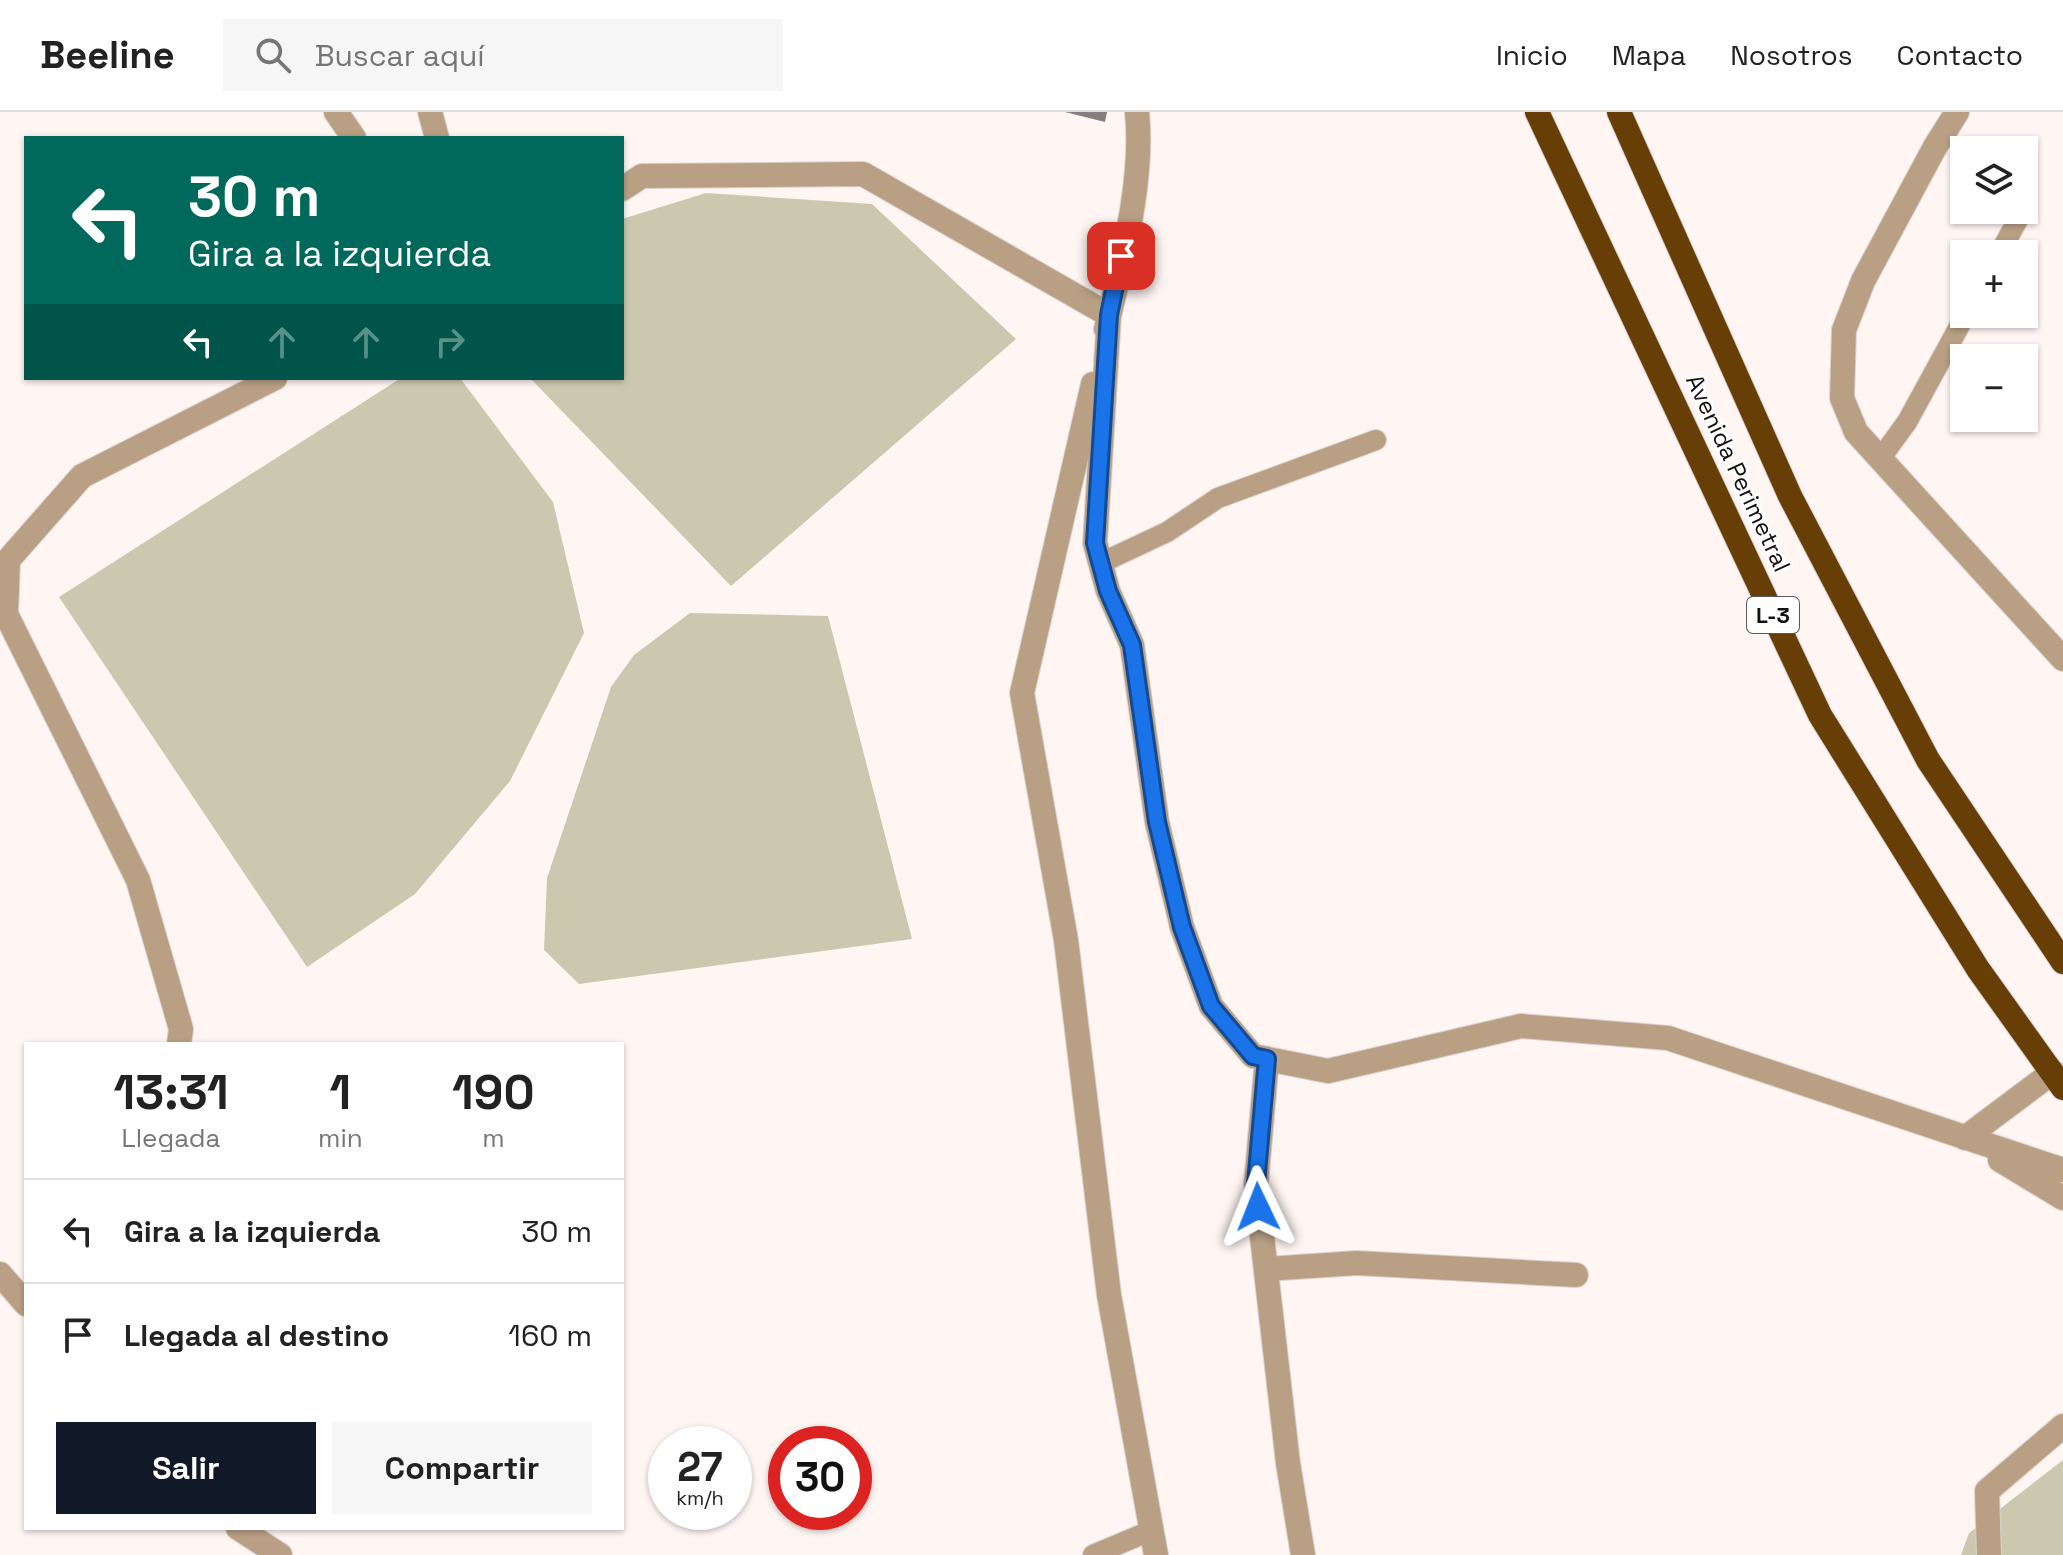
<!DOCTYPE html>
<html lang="es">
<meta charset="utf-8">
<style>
body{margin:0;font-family:"Space Grotesk",sans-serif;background:#f6f6f6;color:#222;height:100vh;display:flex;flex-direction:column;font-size:30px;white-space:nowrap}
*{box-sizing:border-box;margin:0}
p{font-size:26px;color:#767676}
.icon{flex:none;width:44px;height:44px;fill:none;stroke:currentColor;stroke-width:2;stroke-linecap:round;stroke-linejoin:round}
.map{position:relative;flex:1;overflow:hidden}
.details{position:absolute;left:24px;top:930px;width:600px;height:488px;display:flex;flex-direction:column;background:#fff;border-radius:0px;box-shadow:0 2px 6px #0004}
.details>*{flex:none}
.guide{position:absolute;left:24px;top:24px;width:600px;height:244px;border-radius:0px;box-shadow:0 2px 6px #0004;background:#00695c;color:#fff;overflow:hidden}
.controls{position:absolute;left:1950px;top:24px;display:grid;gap:16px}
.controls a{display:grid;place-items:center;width:88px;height:88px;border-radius:0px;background:#fff;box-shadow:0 2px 6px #0004;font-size:40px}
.speed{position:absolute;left:648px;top:1314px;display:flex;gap:16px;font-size:40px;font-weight:700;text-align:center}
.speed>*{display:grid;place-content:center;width:104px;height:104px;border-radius:50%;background:#fff;box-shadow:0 2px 6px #0004;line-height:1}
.speed small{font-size:20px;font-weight:400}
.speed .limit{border:12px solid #d22;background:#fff;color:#111}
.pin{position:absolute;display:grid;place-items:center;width:68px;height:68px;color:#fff;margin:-34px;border-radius:16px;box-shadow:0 4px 12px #0006}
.me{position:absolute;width:88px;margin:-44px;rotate:358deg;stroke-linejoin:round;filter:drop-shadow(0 0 6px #0008)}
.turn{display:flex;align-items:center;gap:28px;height:168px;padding:0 32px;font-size:36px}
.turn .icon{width:104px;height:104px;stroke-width:2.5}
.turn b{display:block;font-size:56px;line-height:68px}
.lanes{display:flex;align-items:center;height:76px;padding:0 32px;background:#0003;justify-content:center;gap:40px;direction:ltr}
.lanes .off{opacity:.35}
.eta{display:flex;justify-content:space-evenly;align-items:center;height:136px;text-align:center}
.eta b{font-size:48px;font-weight:700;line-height:56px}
.primary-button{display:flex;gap:16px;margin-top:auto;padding:16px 32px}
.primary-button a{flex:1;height:92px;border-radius:0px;background:#111827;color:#fff;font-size:32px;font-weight:700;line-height:92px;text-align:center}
.primary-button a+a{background:#f6f6f6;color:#222}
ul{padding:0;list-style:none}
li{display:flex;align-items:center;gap:24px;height:104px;padding:0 32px;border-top:2px solid #e0e0e0}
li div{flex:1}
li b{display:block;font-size:30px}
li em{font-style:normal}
header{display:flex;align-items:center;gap:48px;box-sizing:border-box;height:112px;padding:0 40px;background:#fff;border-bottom:2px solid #e0e0e0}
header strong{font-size:38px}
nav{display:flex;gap:44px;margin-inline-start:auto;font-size:28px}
.search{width:560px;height:72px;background:#f6f6f6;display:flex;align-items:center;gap:20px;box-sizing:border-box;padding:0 28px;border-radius:0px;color:#767676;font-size:30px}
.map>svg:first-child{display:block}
.green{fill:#ccc8b0}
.building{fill:#867d7e}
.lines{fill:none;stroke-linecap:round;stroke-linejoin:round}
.lane-casing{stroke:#dad1ce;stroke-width:22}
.street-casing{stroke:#dad1ce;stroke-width:26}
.highway-casing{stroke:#dad1ce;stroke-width:26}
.lane{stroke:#b9a085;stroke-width:20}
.street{stroke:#b9a085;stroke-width:24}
.highway{stroke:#673f06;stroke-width:24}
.route-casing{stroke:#114b97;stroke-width:20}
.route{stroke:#1a73e8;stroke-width:14}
.labels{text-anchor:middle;stroke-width:6;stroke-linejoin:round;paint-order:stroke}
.shield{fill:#fff;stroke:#5b5958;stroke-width:2}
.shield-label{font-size:22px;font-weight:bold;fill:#151211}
.street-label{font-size:24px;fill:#151211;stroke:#fff}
</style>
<header>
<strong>Beeline</strong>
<div class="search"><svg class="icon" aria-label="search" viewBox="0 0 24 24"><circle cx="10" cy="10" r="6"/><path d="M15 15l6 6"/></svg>Buscar aquí</div>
<nav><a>Inicio</a><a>Mapa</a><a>Nosotros</a><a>Contacto</a></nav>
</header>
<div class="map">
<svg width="2063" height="1443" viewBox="0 0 2063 1443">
<rect width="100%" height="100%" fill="#fff5f2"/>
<path class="green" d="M706,81l166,11 144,135 -285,247 -201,-208h92v-159z
M401,266h59l93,124 31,131 -74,148 -95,113 -108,73 -248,-370z
M690,501l138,3 84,323 -333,45 -35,-34 3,-72 64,-191 23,-32z
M2063,1348v95h-102l8,-22z"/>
<path class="building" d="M1065,0h42l-2,10z"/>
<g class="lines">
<defs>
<path id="lane" d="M1999,142l22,-40
M1880,347l27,-37 59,-108
M1101,451l66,-31 51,-34 158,-58
M1093,1443l57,-24"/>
<path id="street" d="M336,0l18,26
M430,0l7,26
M1957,0l-22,35 -72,134 -19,49 -2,68 14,34 207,227
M622,77l20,-13 221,-2 246,141
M1109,203l-14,228 13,48 24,54 25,177 25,105 29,79 42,50 75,15 193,-45 147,12 395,132
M1106,217c16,-69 38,-147 31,-217
M1093,272l-71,309 44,247 43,355 47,260
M179,932l2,-15 -43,-149 -132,-266 2,-54 74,-84 193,-98
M1267,947l-11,125 32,279 15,92
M1965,1026l88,-66
M2000,1048l63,38
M1266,1157l91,-6 219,12
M0,1162l26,30
M238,1416l42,27
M1989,1443l-2,-64 76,-65"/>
<path id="highway" d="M1537,0l283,603 158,254 85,119
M1619,0l171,384 138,264 135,202"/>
</defs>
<use href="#lane" class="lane-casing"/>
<use href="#street" class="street-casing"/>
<use href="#highway" class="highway-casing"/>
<use href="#lane" class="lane"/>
<use href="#street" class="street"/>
<use href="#highway" class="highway"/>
</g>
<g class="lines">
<defs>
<path id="route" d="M1121,144l-12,59 -14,228 13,48 24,54 25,177 25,105 29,79 42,50 14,3 -11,125 2,23"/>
</defs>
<use href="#route" class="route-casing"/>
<use href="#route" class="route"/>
</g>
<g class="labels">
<rect class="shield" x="1747" y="485" width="52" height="36" rx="6"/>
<g class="shield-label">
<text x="1773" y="511">L-3</text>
</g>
<g class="street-label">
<text transform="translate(1738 361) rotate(65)" y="8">Avenida Perimetral</text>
</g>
</g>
</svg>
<div class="controls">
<a><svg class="icon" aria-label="layers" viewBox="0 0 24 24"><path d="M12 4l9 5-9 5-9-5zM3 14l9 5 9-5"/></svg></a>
<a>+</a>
<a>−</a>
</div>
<div class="speed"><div>27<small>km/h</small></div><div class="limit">30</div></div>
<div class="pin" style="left:1121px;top:144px;background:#d93025"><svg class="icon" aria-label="arrive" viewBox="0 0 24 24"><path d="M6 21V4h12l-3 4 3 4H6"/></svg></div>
<svg class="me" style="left:1258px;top:1095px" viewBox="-20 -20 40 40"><path d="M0-17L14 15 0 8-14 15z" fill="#1a73e8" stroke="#fff" stroke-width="4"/></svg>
<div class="guide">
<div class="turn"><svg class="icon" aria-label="left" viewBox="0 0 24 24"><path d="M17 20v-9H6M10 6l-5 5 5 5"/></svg><div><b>30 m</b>Gira a la izquierda</div></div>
<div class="lanes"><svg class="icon" aria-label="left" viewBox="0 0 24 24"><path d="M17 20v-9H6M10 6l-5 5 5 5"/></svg><svg class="icon off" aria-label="ahead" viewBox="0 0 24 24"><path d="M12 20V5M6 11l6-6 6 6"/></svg><svg class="icon off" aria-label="ahead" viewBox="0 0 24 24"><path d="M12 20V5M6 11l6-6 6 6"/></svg><svg class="icon off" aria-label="right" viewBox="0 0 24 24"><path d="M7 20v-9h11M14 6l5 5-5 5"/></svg></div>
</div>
<section class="details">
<div class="eta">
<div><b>13:31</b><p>Llegada</p></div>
<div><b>1</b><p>min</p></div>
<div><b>190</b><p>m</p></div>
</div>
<ul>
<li><svg class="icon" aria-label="left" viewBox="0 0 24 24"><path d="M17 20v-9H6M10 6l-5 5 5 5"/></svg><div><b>Gira a la izquierda</b></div><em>30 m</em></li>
<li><svg class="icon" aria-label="arrive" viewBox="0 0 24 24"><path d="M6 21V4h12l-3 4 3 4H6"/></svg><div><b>Llegada al destino</b></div><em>160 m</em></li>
</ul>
<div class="primary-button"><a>Salir</a><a>Compartir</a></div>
</section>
</div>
